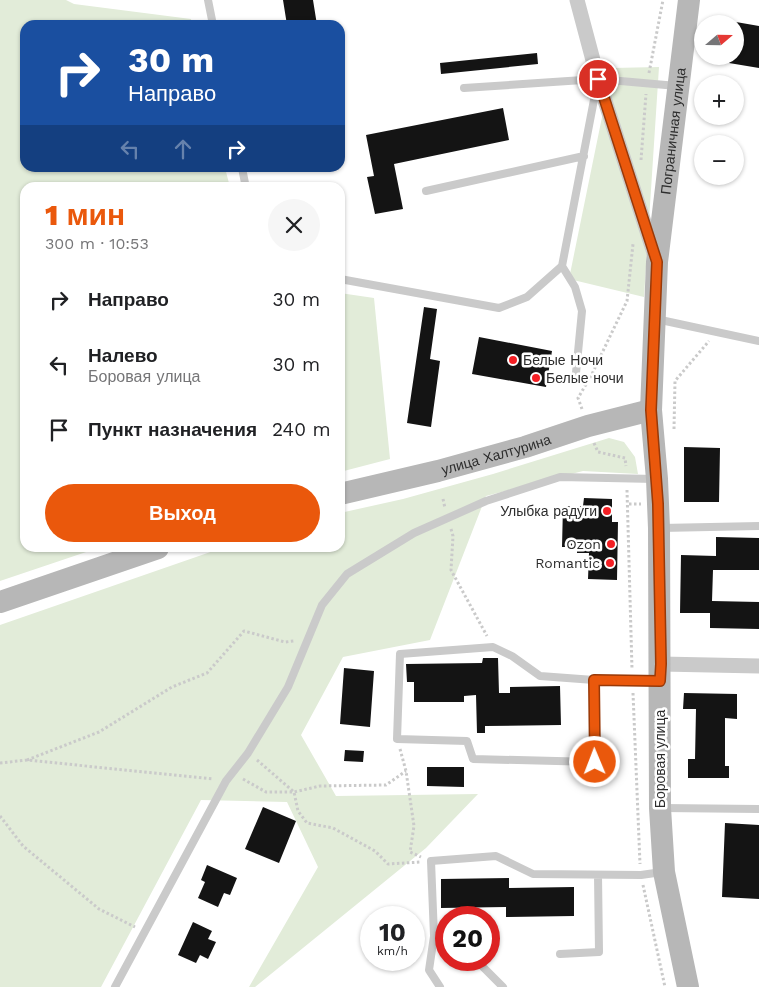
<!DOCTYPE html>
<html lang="ru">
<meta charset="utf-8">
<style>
body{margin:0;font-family:"Work Sans",sans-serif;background:#f6f6f6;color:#202124;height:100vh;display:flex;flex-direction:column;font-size:19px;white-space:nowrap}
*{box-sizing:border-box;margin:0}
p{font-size:16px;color:#757577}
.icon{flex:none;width:28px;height:28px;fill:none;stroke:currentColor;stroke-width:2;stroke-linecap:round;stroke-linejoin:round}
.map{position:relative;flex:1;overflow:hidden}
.panel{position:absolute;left:20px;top:182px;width:325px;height:370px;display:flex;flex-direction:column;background:#fff;border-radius:15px;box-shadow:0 1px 4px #0004}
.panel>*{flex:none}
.guide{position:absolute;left:20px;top:20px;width:325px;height:152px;border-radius:15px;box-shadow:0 1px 4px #0004;background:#1a4fa0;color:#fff;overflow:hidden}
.needle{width:32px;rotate:70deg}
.fabs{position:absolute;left:694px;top:15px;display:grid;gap:10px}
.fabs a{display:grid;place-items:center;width:50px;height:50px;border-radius:50%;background:#fff;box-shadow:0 1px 4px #0004;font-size:25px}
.speed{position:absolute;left:360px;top:906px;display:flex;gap:10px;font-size:25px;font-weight:700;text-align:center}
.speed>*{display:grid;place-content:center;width:65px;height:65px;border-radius:50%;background:#fff;box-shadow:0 1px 4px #0004;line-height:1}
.speed small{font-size:12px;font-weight:400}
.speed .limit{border:8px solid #d22;background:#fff;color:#111}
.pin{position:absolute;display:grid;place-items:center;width:42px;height:42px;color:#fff;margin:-21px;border:2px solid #fff;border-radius:50%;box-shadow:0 1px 5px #0007}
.me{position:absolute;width:55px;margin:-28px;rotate:359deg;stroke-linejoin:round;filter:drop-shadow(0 0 4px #0008)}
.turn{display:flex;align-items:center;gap:18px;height:105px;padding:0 25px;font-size:22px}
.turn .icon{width:65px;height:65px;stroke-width:2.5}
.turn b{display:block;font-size:35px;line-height:42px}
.lanes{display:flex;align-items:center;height:48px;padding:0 25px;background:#0003;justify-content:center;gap:25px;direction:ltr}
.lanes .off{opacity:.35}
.round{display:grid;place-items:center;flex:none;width:52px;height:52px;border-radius:26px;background:#f6f6f6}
.summary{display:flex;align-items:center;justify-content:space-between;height:85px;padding:0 25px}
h1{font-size:30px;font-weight:800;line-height:38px;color:#ea580c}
.primary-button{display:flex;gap:10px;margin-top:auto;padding:10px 25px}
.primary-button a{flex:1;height:58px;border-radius:30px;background:#ea580c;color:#fff;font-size:20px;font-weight:800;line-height:58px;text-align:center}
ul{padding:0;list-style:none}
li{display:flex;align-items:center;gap:15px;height:65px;padding:0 25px}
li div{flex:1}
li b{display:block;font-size:19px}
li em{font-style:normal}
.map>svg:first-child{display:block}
.green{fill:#e2ecd9}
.building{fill:#141414}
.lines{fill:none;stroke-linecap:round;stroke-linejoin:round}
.path{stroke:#cacaca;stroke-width:3;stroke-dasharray:2.5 2.5;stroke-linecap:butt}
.lane{stroke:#cacaca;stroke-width:8}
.street{stroke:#cacaca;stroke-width:15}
.secondary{stroke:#b7b7b7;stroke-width:22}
.route-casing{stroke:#983908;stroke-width:12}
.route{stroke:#ea580c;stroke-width:9}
.poi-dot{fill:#f41f24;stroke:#fff;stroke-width:2}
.labels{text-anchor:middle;stroke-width:5;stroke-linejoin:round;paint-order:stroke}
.street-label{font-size:14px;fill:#2d2d2d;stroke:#fff}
.poi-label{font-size:14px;fill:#2d2d2d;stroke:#fff;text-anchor:end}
</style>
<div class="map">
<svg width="759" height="987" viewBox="0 0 759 987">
<rect width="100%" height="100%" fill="#fff"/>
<path class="green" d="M0,0h66l8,4 117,15 1,6h-167v143h200l5,19 -205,1v360h73l-98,33z
M659,67l-15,230 -75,-18 43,-211z
M340,293l34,5 16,161 -50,13z
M609,438l15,4 11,15 3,17 -55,-3 -97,25 -56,144 -87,17 -42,78 35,61 142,-2 -52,54 -171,139h-6l69,-120 -31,-65 -86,-2 -100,187h-101v-362l222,-77h118v-35l63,-14 90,-25z"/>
<path class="building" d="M283,0h30l4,25h-30z
M736,22l23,4v42l-30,-5 1,-7h5z
M537,53l1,11 -97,10 -1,-11z
M503,108l6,32 -115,24 9,45 -28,5 -8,-37 7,-1 -8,-41z
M424,307l13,2 -7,50 10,2 -9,66 -24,-4z
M479,337l73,14 -6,36 -74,-13z
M684,447l36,1 -1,54h-35z
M584,498l28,1v23h6l-1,58 -29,-1 1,-26h-12v-6h-15l1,-41h20z
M716,537l43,1v32h-46l-1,31 47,1v27l-49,-1v-15h-30l1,-58 35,1z
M483,658h15l1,35h11v-6l50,-1 1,39 -76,1v7h-8l-1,-38 -12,1v6h-50v-20h-7l-1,-18 76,-1z
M344,668l30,3 -4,56 -30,-3z
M684,693l53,1v25l-12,-1v48h4v12h-41v-19h7l1,-50h-13z
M345,750l19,1 -1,11 -19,-1z
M427,767h37v20l-37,-1z
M263,807l33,14 -17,42 -34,-14z
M725,823l34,2v74l-37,-2z
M207,865l30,13 -7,17 -6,-2 -6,14 -20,-9 7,-16 -4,-2z
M509,878v10l65,-1v29l-68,1v-10l-65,1v-29z
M193,922l19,9 -4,8 8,3 -8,17 -8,-4 -4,8 -18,-8z"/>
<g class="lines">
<path class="path" d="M649,73l14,-73
M641,160l5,-66
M582,409l-4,-11 13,-22 36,-75 6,-57
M674,429l1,-48 34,-40
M594,443l4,9 27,6 1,8
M627,490l5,179
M443,499l2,9
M629,504h12
M451,529l2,7 -2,34 36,66
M633,693l7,171
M400,749l6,22 8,55 -4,26 11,5
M27,760l72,-28 73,-45 35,-14 37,-42 41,11 9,-1
M257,760l37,32 4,19 9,12 26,5 42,23 13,13 33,-2
M0,763l27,-3 186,19
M243,779l23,13h28l26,-6 66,-1 20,-14
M0,816l23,30 76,63 36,18
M643,885l22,102"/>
<path class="lane" d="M208,0l5,25
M464,88l134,-9
M242,168l4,20
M426,191l158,-35
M562,266l13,21 7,24 -6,62
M340,279l159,29 28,-11 35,-31 36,-187 79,7
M656,319l103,22
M661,528l98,-2
M594,680l1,82 -122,-3 -6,-18 -70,-2 3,-85 93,-7 19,9 28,20 54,4 64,1
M662,808l97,1
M434,936l-5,34 11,17
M446,944l-12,-8 -3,-75 65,-5 37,18 108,1 21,-3
M560,954l39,-2 -1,-77
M473,960l8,5 22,22
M115,987l111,-206 22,-28 40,-66 34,-82 25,-31 67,-41 72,-32 74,-24 95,2"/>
<path class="street" d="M577,0l21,79 57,177
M661,664l98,2"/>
<g class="secondary">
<path id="s1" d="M340,494l98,-23 87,-24 63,-21 63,-16"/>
<path d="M0,602l158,-54"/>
<path id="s2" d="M688,987l-24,-115 -4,-64 -1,-280 -2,-49 -6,-69 6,-148 32,-262"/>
</g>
</g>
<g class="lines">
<defs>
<path id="route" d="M595,762l-1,-82 66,1 1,-17 -3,-160 -7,-94 6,-148 -59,-183"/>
</defs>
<use href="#route" class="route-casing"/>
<use href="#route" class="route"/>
</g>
<g class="poi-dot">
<circle cx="513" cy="360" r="5"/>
<circle cx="536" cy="378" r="5"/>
<circle cx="607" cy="511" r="5"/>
<circle cx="611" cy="544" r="5"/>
<circle cx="610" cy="563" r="5"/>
</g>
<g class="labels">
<g class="street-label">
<text dy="5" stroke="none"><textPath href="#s2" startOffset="860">Пограничная улица</textPath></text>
<text dy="5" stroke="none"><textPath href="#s1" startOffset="161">улица Халтурина</textPath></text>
<text transform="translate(660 759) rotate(-90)" y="5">Боровая улица</text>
</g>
<g class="poi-label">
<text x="523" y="365" text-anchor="start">Белые Ночи</text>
<text x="546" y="383" text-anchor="start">Белые ночи</text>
<text x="597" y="516">Улыбка радуги</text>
<text x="601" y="549">Ozon</text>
<text x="600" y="568">Romantic</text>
</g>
</g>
</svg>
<div class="fabs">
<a><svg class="needle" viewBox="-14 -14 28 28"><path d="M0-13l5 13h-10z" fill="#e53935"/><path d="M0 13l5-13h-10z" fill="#757577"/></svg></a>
<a>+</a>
<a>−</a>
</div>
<div class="speed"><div>10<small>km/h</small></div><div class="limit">20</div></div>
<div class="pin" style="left:598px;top:79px;background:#d93025"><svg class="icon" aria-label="arrive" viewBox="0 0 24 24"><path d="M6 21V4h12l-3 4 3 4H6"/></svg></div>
<svg class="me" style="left:595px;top:762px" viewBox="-20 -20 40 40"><circle r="17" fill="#ea580c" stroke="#fff" stroke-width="3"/><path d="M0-11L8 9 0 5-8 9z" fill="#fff"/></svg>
<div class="guide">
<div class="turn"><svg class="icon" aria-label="right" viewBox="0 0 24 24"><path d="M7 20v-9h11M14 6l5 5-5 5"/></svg><div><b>30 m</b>Направо</div></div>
<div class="lanes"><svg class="icon off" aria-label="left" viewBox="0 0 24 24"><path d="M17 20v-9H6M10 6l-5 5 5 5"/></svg><svg class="icon off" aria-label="ahead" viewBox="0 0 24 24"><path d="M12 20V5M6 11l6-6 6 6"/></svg><svg class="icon" aria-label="right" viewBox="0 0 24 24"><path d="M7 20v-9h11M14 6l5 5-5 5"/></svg></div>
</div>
<section class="panel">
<div class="summary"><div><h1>1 мин</h1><p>300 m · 10:53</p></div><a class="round"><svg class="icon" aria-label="close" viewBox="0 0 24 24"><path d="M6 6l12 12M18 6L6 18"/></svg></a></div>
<ul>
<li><svg class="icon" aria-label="right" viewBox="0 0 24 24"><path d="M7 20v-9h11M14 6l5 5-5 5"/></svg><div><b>Направо</b></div><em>30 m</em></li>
<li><svg class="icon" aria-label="left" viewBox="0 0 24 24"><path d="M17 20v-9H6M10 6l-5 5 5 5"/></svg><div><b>Налево</b><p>Боровая улица</p></div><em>30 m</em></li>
<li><svg class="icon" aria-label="arrive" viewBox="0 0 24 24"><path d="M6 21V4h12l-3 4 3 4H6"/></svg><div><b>Пункт назначения</b></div><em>240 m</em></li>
</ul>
<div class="primary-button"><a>Выход</a></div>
</section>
</div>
